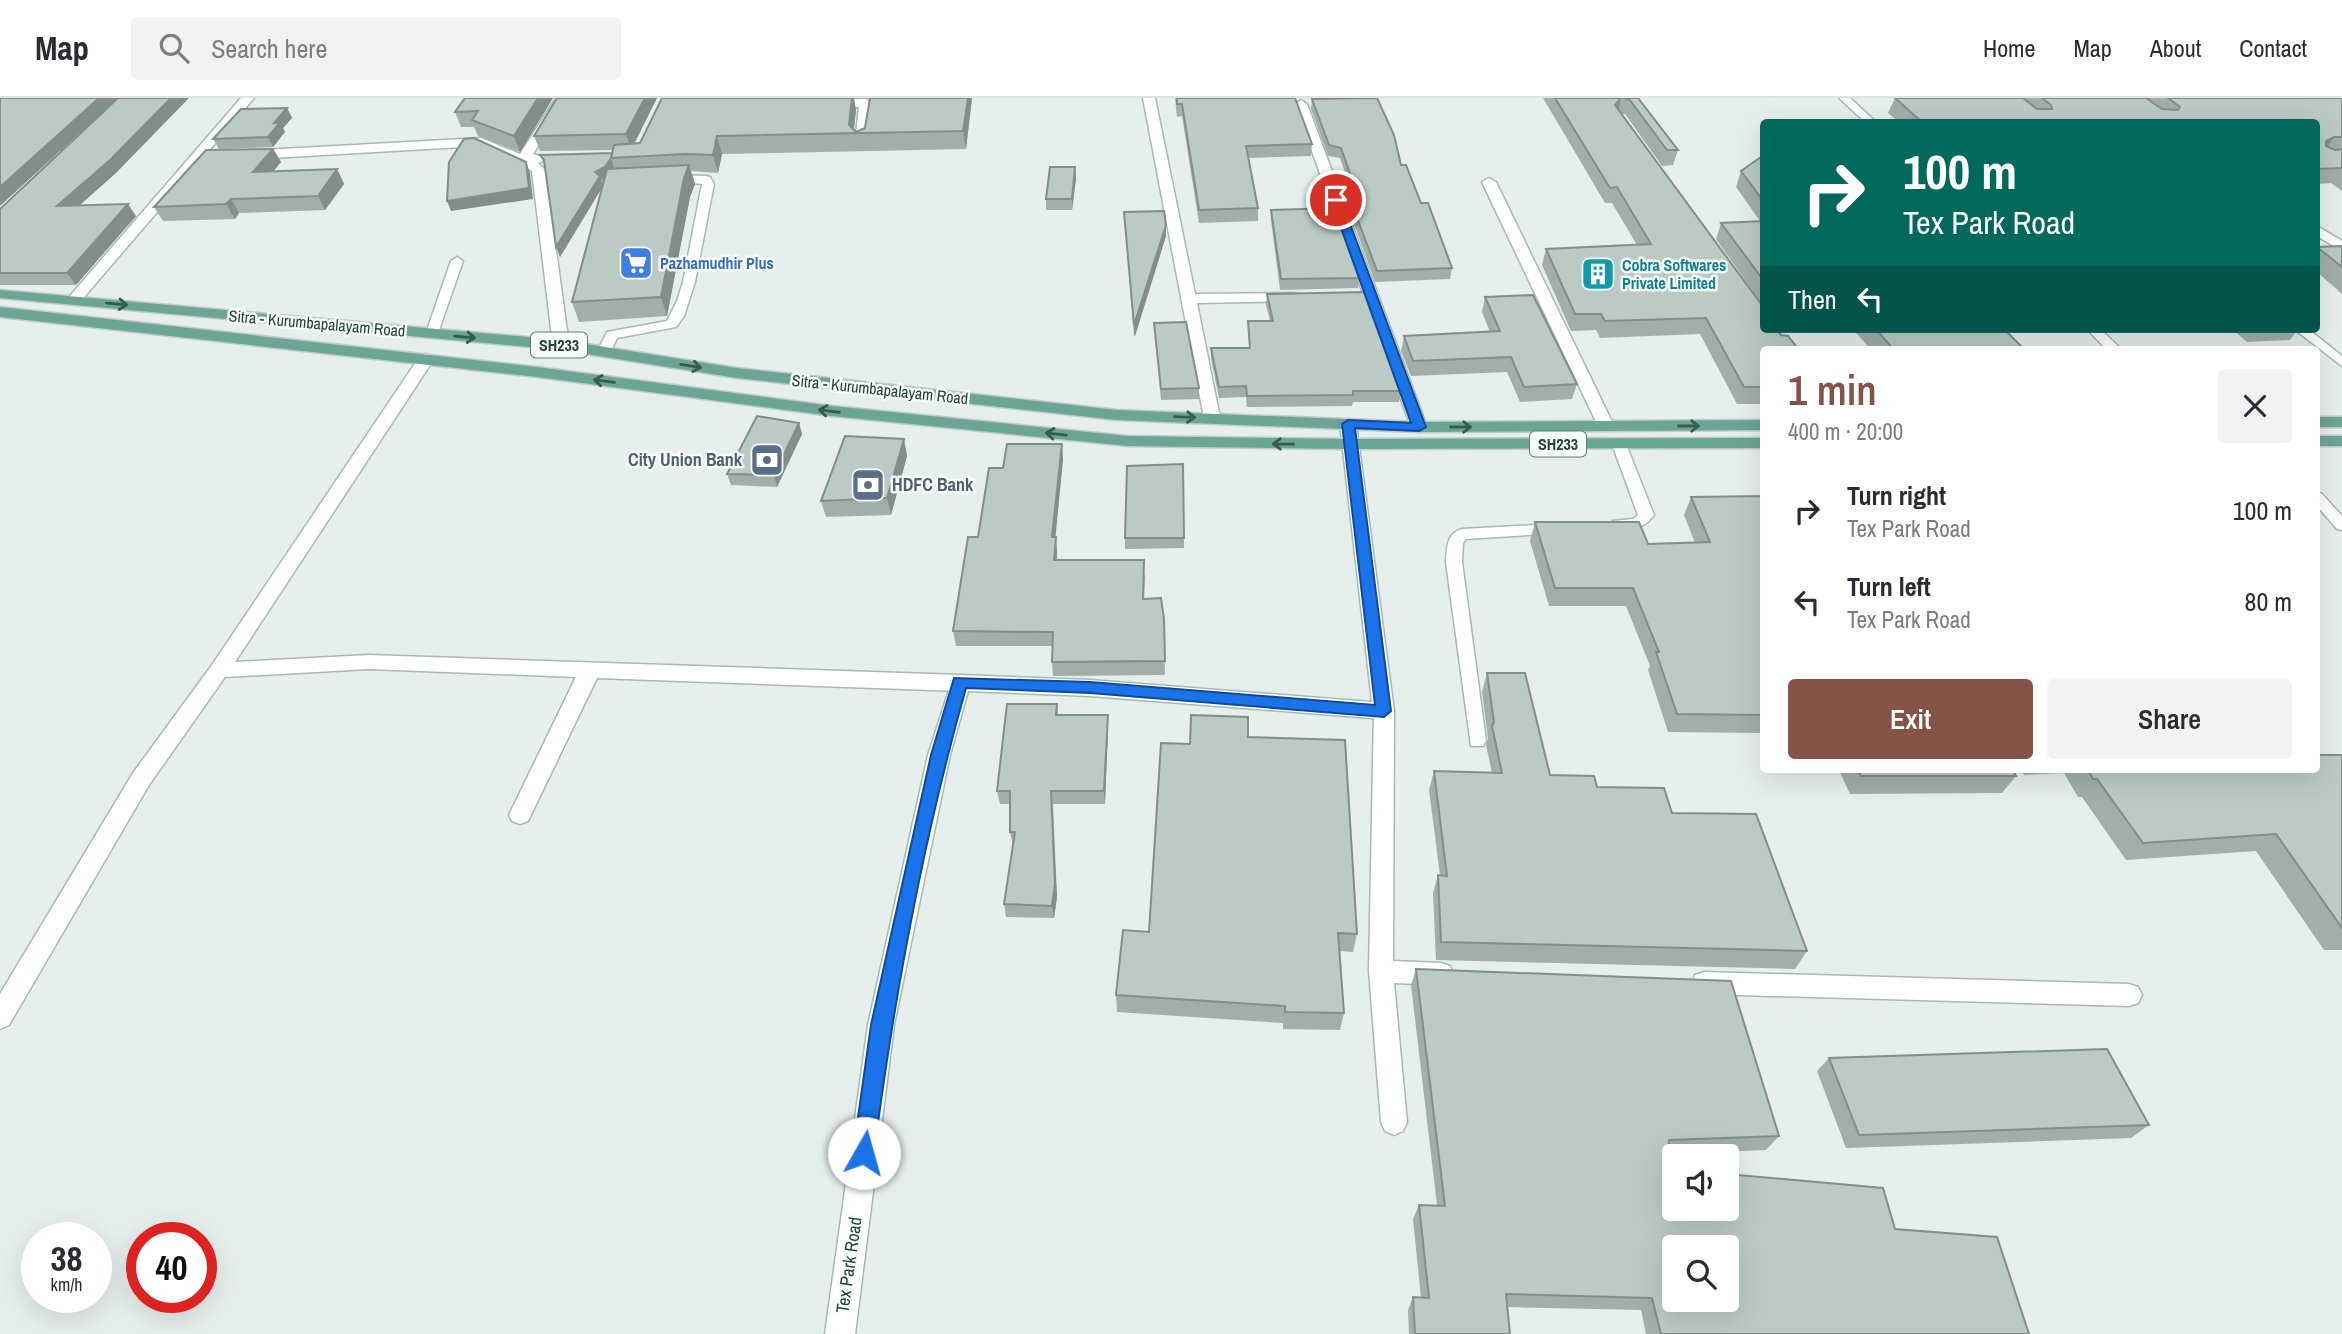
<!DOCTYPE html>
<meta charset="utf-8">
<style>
body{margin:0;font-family:"Archivo Narrow",sans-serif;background:#f2f2f3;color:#2b2b33;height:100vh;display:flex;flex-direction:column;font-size:26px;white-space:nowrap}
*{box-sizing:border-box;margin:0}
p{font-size:23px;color:#7c7c81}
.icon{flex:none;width:38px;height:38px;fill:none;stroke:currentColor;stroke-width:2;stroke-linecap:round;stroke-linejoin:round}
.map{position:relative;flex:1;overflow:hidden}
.details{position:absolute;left:1760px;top:248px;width:560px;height:427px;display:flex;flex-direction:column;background:#fff;border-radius:7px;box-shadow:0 7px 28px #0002}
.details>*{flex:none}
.top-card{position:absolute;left:1760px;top:21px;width:560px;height:214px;border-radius:7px;box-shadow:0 7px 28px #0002;background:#00695c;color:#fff;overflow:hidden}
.fabs{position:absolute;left:1662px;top:1046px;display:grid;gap:14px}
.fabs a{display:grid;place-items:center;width:77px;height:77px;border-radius:7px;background:#fff;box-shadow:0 7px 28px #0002;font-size:35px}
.speed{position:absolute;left:21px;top:1124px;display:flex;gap:14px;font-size:35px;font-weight:700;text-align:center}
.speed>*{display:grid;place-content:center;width:91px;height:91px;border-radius:50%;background:#fff;box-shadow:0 7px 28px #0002;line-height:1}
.speed small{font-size:18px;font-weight:400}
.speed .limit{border:10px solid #d22;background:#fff;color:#111}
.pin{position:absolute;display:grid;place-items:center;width:60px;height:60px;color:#fff;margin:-30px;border:4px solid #fff;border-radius:50%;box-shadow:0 2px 7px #0007}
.me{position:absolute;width:77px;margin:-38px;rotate:7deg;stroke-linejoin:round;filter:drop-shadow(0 0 5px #0008)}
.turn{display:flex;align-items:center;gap:24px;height:147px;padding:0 28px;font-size:32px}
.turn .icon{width:91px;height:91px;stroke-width:2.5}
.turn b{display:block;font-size:49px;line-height:60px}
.then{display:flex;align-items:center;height:66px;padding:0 28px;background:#0003;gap:14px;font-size:26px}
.round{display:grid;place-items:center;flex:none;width:74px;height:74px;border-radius:7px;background:#f2f2f3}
.overview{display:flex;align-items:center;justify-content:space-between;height:119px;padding:0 28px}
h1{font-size:42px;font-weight:600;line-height:52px;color:#855347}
.cta{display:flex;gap:14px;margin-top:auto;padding:14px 28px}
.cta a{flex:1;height:80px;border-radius:7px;background:#855347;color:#fff;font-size:28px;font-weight:600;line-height:80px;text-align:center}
.cta a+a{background:#f2f2f3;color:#2b2b33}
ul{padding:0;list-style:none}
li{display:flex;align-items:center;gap:21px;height:91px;padding:0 28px}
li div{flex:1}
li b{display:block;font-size:26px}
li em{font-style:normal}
header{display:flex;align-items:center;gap:42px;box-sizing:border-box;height:98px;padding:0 35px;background:#fff;border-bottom:2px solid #e1e1e2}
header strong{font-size:33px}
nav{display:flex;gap:38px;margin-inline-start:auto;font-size:24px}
.search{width:490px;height:63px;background:#f2f2f3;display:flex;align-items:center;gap:18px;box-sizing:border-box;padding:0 24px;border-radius:7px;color:#7c7c81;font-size:26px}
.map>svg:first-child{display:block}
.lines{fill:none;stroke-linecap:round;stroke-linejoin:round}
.lane-casing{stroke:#a8b8b2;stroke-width:3}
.street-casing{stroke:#a8b8b2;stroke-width:3}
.secondary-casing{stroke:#a4bbb3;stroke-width:3}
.primary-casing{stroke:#c2cac8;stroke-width:3}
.lane{fill:#fff;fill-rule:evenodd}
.street{fill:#fff;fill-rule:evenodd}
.secondary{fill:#fff;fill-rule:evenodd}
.primary{fill:#6aa596;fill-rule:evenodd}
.wall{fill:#a1aea9}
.shaded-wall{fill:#838d89}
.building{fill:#bbcac4;stroke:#838d89;stroke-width:2;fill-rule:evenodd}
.oneway{stroke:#365b51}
.route{fill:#1a73e8;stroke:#114b97;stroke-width:2}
.labels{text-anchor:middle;stroke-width:5;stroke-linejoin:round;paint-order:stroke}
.far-shop-label{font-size:16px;font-weight:bold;fill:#366cbe;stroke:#f7fbf9;text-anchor:start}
.far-culture-label{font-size:16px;font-weight:bold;fill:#0d838f;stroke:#f7fbf9;text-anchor:start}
.far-street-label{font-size:16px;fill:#24423a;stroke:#f7fbf9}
.shield{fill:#f7fbf9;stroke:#637a73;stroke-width:2}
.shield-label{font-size:16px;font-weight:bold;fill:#24423a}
.service-label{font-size:18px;font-weight:bold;fill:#4e5e75;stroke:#f7fbf9;text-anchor:end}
.street-label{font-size:18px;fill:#24423a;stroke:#f7fbf9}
</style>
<header>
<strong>Map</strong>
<div class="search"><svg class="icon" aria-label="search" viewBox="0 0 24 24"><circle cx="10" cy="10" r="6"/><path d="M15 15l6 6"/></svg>Search here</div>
<nav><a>Home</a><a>Map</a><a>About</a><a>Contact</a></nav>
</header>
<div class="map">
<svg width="2342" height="1236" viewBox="0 0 2342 1236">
<rect width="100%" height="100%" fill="#e6efeb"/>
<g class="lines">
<defs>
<path id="lane" d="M1839,0h11l26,24h-11z
M668,77l38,1 4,1 4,7 -19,98 -11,34 -8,11 -59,11 -8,17h-10l-2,-3 10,-20 60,-11 10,-20 6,-19 19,-98 -38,-4 -2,-2z
M457,159l6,4 -25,72 -1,3h-10l-1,-3 25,-72z
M2087,231h13l22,21h-15z
M2294,231h14l34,27v10z
M1619,342l7,4 28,71c-10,14 -25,17 -41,14l-3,-4 3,-4 20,-2 5,-4 -26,-71z
M2317,394l5,2 20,22v14l-5,-1 -20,-23z
M1555,426l8,5 -3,4 -94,6 -3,4 -1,19 24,179 -3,5h-12l-25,-184c1,-14 0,-28 16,-33z"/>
<path id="street" d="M241,0h13l-47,55 274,-15 39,16 36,-56h12l-35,56 15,5 -10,4 7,7 24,175 -2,3h-12l-2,-3 -21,-174 -53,-25 -279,16 -121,141h-10l-3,-3 3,-3z
M1143,0h12l40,196 100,-1 7,4 -7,4 -98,2 23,115 -8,5 -8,-5z
M866,1l6,4 -5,40 -6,4 -6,-4 4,-36 -30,1 -6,-4 6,-4z
M1301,2l6,4 120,323 -2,4 -6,1 -8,-5 -116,-323z
M1489,80l7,4 118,244 -2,4 -6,1 -8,-5 -116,-244z
M2317,128l25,15v10l-25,-15z
M426,256l8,5 -199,303 134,-7 591,20 7,3 3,5 -3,5 -7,3 -363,-13 -69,143 -8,3 -8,-3 -3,-6 67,-138 -207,-8 -144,8 -76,108 -140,240 -9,4v-35l133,-221 79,-108 208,-309z
M1384,605l7,2 3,6 -1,250 48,2 9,3 3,8 -3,8 -9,3 -47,-2 13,139 -4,9 -9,4 -9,-4 -4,-9 -12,-151 5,-260 3,-6z
M1704,874l425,12 9,3 4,8 -4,8 -9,3 -425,-12 -9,-3 -3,-8 3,-8z"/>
<path id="secondary" d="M1348,321l8,5 38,287 -3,6 -7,2 -294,-23 -122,-5 -18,64 -56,270 -39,309h-30l43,-309 60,-270 25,-77 7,-3 130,5 282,22 -32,-278z"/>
<path id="primary" d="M0,192l561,50 176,28 380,42 302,12 345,-2v10l-345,2 -302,-12 -380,-42 -176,-28 -561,-52z
M0,209l537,60 295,39 296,30 223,3 413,-1v10l-413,1 -223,-3 -296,-30 -295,-39 -537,-60z
M2317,319h25v10h-25z
M2317,338h25v10h-25z"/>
</defs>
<use href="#lane" class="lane-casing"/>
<use href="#street" class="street-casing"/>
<use href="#secondary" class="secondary-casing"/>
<use href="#primary" class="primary-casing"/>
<use href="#lane" class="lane"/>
<use href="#street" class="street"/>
<use href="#secondary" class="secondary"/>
<use href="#primary" class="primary"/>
</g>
<path class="wall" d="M553,0l-33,54 -42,-16 -4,-9h-13l-6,-15z
M557,0h100l-22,45 221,-33 -2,20 2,2 9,-4 5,-29 -1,-1h103l-6,51 -244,5 -4,19 -27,-2 4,13 -5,13 -23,119 -88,6 -7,-20 31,-116 -43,71 -15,-91 -5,-11 72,-2 1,-3 -73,1 -6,-15z
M1175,0h120l17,46 -1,12 -63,2 10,50v13l-59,2 -17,-107 -5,1z
M1543,0h95l40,52 -5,15 -11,1 -37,-52h-4l143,236v54h-27l-37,-70 -100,4 -4,-8 -25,1 -29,-66 4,-16 91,-4 -25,-42h-7z
M1895,0h447v93l-11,-8 -14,1v-62h-418l-11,-9z
M1312,1l89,66 20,38 31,65 -2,11 -75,3 -23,-64 1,-11h4l-17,-49 -12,-2 -17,-47z
M287,10l5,10 -9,10 2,4 -12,15 -54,2 -6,-10z
M273,51l8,13 -8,10 64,-3 7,15 -19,26 -86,3 -4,6 -72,2 -9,-14z
M1764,63v146l-48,-68 5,-16 39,-2 -24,-34 5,-16z
M1075,69l1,11 -4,32h-26v-11z
M117,74l-38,34 57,10 -60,69h-76v-76z
M1271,112l89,68 -2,10 -78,2 -9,-70z
M1124,114l42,24 -31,100h-1z
M2342,148v48l-25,-22v-25z
M1267,196l134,97 -2,11h-46l-1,4 -105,1 -1,-10 -27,1 -8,-39v-11h38l-1,-27h22l-4,-16z
M1485,199l92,87 -5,15 -52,3 -13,-30 -96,4 -10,-25 3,-15 86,-4 -8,-20z
M1154,225l45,65v11l-38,1z
M1853,231h151l21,21h-154z
M2232,231h66l-8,11 -43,2z
M799,325l3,11 -25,53 -46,-2 -4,-11z
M904,341l3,17 -16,59 -65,2 -5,-16z
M1063,361l-8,78 2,15v8l88,15 -1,24 20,20 1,56 -112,1 -1,-14 1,-16h-97l-3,-15 25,-94 25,-69z
M1183,366l1,84 -59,1v-11z
M1764,396v239l-96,-1 -20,-62 2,-4 -24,-60h-77l-19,-65 5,-19 113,22 47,-1 -11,-28 7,-18 72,-1z
M1487,575l63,102 47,12 75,26 135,138 -12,18 -359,-9 -3,-67 5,-18h2l-11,-85 5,-19 58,2 -6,-28 2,-6 -6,-47z
M1057,606l1,11h50v14l-3,75h-52l4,93 -3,21 -48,-1 -2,-13 9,-59 -3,-13v-28h-10l-3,-13z
M1248,639l109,197 -4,18 -13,-1 4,62 -4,17 -57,-1v-6l-166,-11 -1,-17 33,-63 41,-188z
M2342,657v195h-18l-68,-99 -130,9 -44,-63h-4l-14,-24 -40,2 -3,-5h296z
M1839,672h174l3,6 -14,17 -152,1z
M1416,871l363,167 -13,14 -98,4v15l227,60 134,105h-383l-5,-24 -134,-3 3,27h-101l-1,-24 5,-13 8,1 -8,-79 6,-14h18l-26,-220z
M1829,960l320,67 -18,13 -285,10 -29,-77z"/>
<path class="shaded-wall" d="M99,0h19l-118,108v-19z
M171,0h18l-72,74 -52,46 -8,-12z
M538,0h15l-33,54 -6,-16z
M645,0h12l-26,51 -5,-15z
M852,0h2l2,12 -3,23 -4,-8z
M968,0h4l-6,51 -3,-18z
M1621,0l-3,15 -3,-8z
M287,10l5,10 -9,10 2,4 -12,15 -5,-10 6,-14z
M717,38l5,18 -4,19 -5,-18z
M2334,39l-10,15 2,-11z
M273,51l8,13 -20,24 -8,-14z
M611,60l3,10 -5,8 -8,4 2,6 -43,71 -4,-10 39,-75z
M526,64l4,11 3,26 -82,12 -4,-10z
M689,67l6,19 -5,13 -23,119 -6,-19 23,-119z
M1075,69l1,11 -4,32v-11z
M337,71l7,15 -19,26 -7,-14z
M231,101l8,14 -4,6 -9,-15z
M128,106l8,12 -60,69 -9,-12z
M1166,127v11l-31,100 -1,-11z
M799,325l3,11 -25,53 -3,-12z
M904,341l3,17 -16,59 -4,-17z
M1062,346l1,15 -9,93 -2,-15z
M1056,439l1,15 -2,22 -1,-14z
M1108,617v14l-3,75 -1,-13z
M1051,693l6,106 -3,21 -2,-12z"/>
<path class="building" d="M0,0h99l-99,89z
M118,0h53l-61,62 -53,46 71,-2 -61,69h-67v-64z
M465,0h73l-24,38 -42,-16 6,-9 -23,1z
M557,0h88l-19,36 -92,2z
M662,0h190l-3,27 7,7 9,-4 5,-30h98l-5,33 -246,5 -4,19 -27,-1 -75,4 3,-13 26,-2z
M1177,0h118l17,46 -66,2 12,62 -59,2 -17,-106h-5z
M1377,0l17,37 7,30h5l15,38h7l24,65 -75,3 -24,-64h9l-21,-59 -12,-3 -17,-46z
M1555,0h66l-6,7 149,203v21h12l5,6 7,1 11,14h-35v37h-20l-38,-69 -101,3 -4,-7h-26l-29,-65 105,-5 -34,-57 -7,1z
M1623,0h15l40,52h-11l-38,-51z
M1895,0h128l14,11h15l-1,-4 -9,-7h104l16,11 16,1 2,-3 -12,-9h174v39h-8l-8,4v5l9,4 7,-1v19l-25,1v-47h-395z
M287,10l-13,15 6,-1 -12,15 -55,2 28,-30z
M474,40l52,24 3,26 -82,13 2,-39 15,-23z
M273,51l-20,23 84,-3 -19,27 -87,3 -5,5 -72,3 52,-57z
M612,55l-1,5 -6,9 -10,5 5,4 -44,71 -12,-87 -4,-5z
M1761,59l3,4v41l-23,-31z
M689,67l-5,13 -23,119 -89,5 35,-133z
M1050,69h25l-3,32h-26z
M1334,110l26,70 -79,1 -10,-69z
M1164,113l2,14 -32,100 -10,-113z
M1764,123v60l-43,-58z
M2342,148v21l-25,-20z
M1365,194l36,99h-48v4l-106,1 -1,-10 -27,1 -8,-39h39l-2,-27h25l-6,-27z
M1533,197l44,89 -53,3 -13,-30 -98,4 -9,-25 96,-5 -15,-34z
M1186,224l13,66 -38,1 -7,-66z
M1876,231h128l21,21h-131z
M757,318l42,7 -25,52 -47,-1z
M845,338l59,3 -17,59 -66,3z
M1007,346h55l-10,93h4l-2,23h90l-1,39 18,-1 3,21 1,42 -113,1 1,-30 -100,-1 15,-94h10l11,-69h14z
M1183,366l1,74h-59l2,-72z
M1764,398v219l-87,-1 -21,-62h3l-26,-64h-78l-20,-66h104l9,22 62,-2 -19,-45z
M1487,575h38l25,102 44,1 3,11 67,1 8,25 84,1 51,137 -366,-9 -3,-67 9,1 -13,-105 68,2 -10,-47 2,-4z
M1007,606h50l-1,11h52l-4,76h-53l4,93 -3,22 -48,-2 11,-72h-5v-41h-13z
M1191,617l57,2v20l97,3 12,194 -19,-1 6,80 -59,-1v-6l-169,-11 7,-65 26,2 12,-189 29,1z
M2317,657h25v173l-66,-94 -133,9 -46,-64h-4l-5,-9h229z
M1858,672h155l3,6h-155z
M1416,871l315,12 48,155 -110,4 -1,29h7v40h52v-35l156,14 12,41 102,8 32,97h-368l-9,-36 -146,-4 4,40h-95l-2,-37 16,1 -10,-93 26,1zM1675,1150h52v52h-52z
M2107,951l42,76 -290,10 -30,-77z"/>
<defs><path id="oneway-shaft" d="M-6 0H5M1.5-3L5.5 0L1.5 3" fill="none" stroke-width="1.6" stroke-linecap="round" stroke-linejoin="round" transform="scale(1.75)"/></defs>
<g class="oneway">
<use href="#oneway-shaft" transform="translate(117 206) rotate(5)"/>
<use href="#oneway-shaft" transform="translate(465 239) rotate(5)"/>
<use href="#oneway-shaft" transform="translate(691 268) rotate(9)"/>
<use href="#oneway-shaft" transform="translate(604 283) rotate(-172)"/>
<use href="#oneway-shaft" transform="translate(829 313) rotate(-173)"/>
<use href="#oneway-shaft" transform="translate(1185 319) rotate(2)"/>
<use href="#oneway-shaft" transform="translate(1689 328)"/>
<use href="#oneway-shaft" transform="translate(1461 329)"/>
<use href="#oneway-shaft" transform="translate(1056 336) rotate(-174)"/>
<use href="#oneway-shaft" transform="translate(1283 346) rotate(-179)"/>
</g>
<path class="route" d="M1336,99l5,3 85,227 -7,4 -64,-3 36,283 -7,6 -294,-24 -124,-5c-43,152 -72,309 -92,465l-3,8 -7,3 -8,-3 -3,-8 18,-128 60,-270 23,-77 136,4 285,23 -33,-281 6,-4 63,3 -80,-223z"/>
<defs>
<symbol id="supermarket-square" viewBox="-11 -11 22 22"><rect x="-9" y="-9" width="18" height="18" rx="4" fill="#3f7fe0" stroke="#f7fbf9"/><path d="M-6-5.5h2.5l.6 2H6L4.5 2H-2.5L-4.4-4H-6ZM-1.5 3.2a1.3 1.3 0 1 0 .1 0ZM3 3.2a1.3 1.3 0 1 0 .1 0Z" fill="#fff"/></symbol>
<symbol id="building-square" viewBox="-11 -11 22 22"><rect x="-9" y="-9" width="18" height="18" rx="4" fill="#0f9aa8" stroke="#f7fbf9"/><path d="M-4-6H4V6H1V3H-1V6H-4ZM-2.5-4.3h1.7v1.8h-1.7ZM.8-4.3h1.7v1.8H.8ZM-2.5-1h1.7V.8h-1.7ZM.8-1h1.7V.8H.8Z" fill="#fff"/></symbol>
<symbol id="bank-square" viewBox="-11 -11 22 22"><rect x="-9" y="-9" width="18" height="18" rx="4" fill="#5c6f8a" stroke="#f7fbf9"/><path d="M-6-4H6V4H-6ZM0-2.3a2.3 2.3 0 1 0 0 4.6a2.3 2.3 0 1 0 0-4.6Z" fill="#fff"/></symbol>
</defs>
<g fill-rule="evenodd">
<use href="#supermarket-square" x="617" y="146" width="38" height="38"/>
<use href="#building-square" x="1579" y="157" width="38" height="38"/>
<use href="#bank-square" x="748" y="343" width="38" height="38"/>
<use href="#bank-square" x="849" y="368" width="38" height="38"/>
</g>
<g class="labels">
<g class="far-shop-label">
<text x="660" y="171">Pazhamudhir Plus</text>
</g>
<g class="far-culture-label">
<text x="1622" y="173">Cobra Softwares<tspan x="1622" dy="18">Private Limited</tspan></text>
</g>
<g class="far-street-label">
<text transform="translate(317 225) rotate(5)" y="6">Sitra - Kurumbapalayam Road</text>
<text transform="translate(880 291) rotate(6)" y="6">Sitra - Kurumbapalayam Road</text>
</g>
<g class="shield">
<rect x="531" y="234.5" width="56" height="25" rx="5"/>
<rect x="1530" y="333.5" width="56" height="25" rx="5"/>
</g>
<g class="shield-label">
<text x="559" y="253">SH233</text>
<text x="1558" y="352">SH233</text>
</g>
<g class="service-label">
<text x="742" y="368">City Union Bank</text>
<text x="892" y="393" text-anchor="start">HDFC Bank</text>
</g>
<g class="street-label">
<text transform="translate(849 1167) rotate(-82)" y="6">Tex Park Road</text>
</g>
</g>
</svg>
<div class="fabs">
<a><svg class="icon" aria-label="sound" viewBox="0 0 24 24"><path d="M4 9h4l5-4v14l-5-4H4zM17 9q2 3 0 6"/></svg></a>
<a><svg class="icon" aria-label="search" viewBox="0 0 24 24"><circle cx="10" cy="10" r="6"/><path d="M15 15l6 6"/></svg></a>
</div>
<div class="speed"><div>38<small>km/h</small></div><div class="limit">40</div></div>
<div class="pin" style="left:1336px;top:102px;background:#d93025"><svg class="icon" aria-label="arrive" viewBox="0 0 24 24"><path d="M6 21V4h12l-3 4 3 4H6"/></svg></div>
<svg class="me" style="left:864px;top:1055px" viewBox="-20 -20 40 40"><circle r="19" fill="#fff"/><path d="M0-13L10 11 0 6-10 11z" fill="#1a73e8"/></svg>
<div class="top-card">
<div class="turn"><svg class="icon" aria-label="right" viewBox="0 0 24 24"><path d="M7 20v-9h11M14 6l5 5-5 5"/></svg><div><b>100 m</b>Tex Park Road</div></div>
<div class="then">Then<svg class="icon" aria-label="left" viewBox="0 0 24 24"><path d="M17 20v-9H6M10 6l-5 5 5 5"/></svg></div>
</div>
<section class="details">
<div class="overview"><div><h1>1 min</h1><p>400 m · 20:00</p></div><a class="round"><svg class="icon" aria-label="close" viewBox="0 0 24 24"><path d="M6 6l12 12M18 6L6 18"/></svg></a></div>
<ul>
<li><svg class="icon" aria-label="right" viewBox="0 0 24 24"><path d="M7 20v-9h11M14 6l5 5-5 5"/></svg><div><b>Turn right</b><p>Tex Park Road</p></div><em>100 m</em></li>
<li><svg class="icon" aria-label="left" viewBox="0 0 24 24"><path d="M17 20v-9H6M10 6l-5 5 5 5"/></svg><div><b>Turn left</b><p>Tex Park Road</p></div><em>80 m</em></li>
</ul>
<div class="cta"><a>Exit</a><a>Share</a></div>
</section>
</div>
